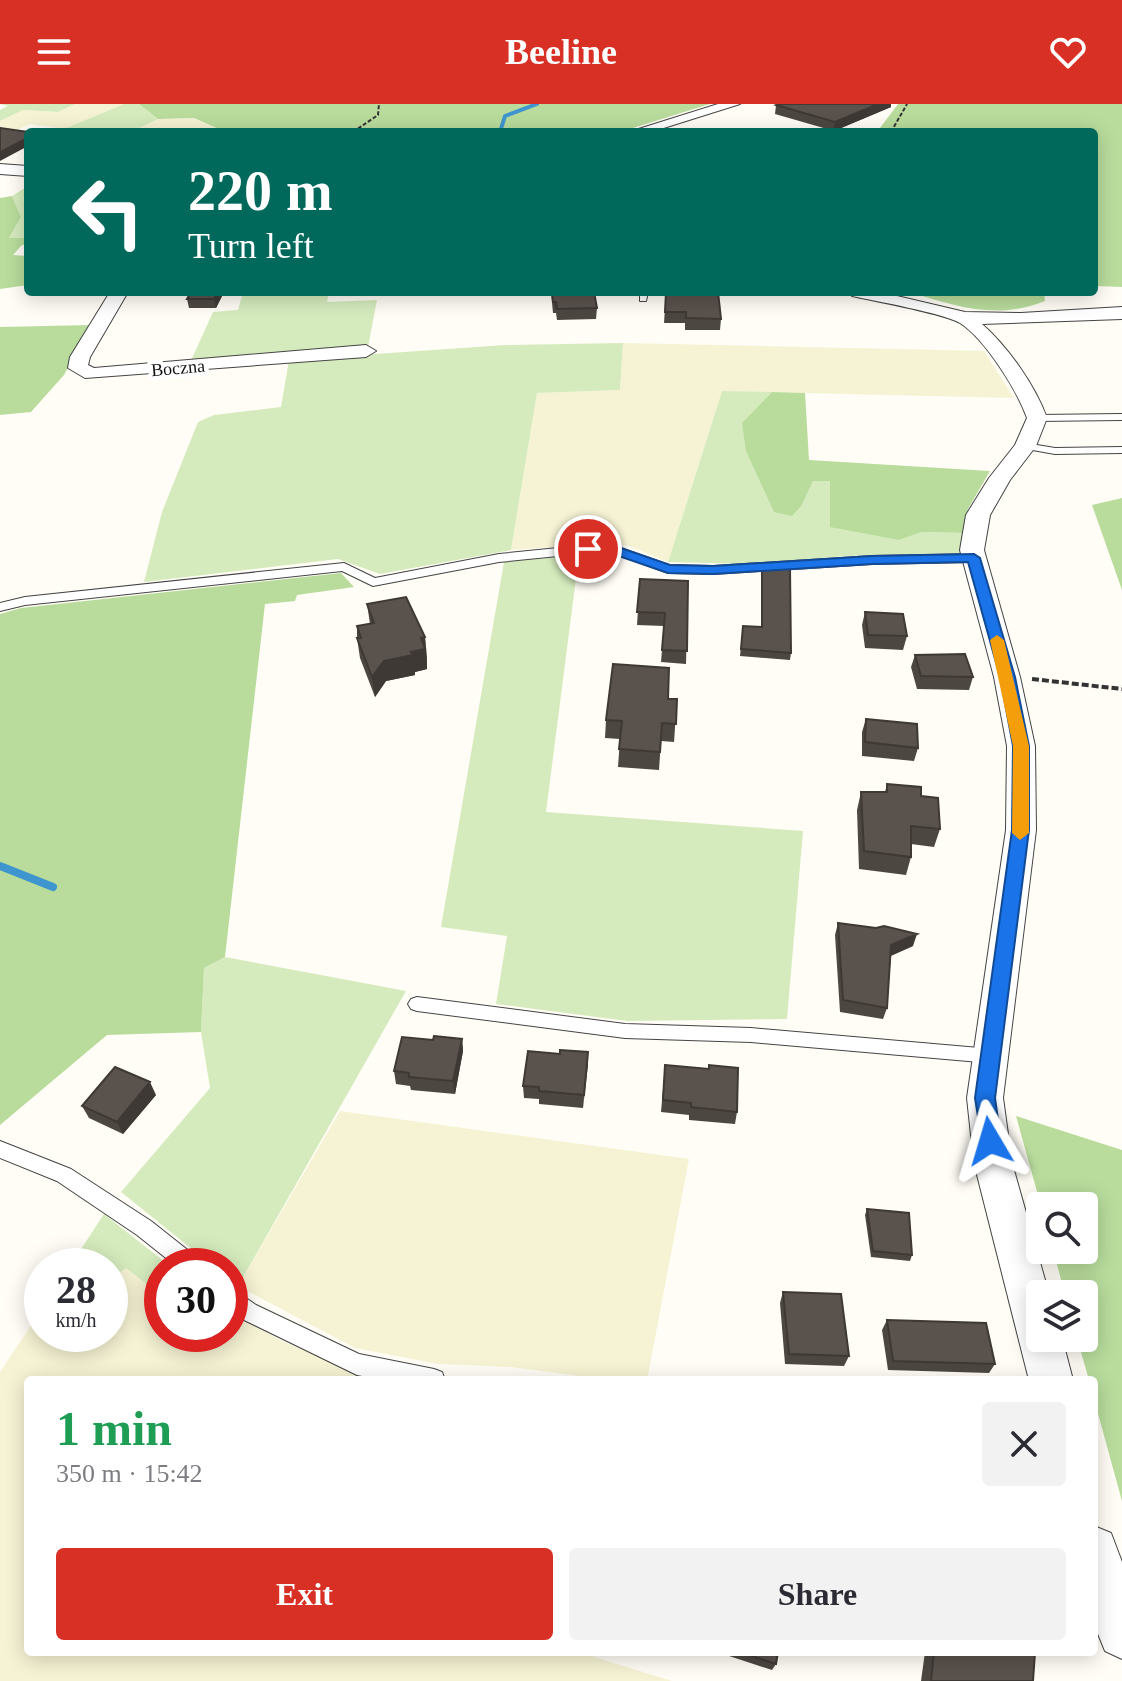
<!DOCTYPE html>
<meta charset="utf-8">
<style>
body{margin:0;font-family:Georgia,serif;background:#f2f2f3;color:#2b2b33;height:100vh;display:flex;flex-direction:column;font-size:30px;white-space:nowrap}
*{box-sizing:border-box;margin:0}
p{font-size:26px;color:#7c7c81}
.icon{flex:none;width:44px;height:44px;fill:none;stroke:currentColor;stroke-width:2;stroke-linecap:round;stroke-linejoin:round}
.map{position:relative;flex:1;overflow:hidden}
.details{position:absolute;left:24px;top:1272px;width:1074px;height:280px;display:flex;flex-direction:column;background:#fff;border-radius:8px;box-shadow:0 4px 20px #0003}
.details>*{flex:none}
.guide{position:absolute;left:24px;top:24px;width:1074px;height:168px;border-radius:8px;box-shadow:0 4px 20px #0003;background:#00695c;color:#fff;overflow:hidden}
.fabs{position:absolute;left:1026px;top:1088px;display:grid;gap:16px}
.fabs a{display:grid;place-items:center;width:72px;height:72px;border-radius:8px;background:#fff;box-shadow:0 4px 20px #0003;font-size:40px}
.speed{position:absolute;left:24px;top:1144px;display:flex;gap:16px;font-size:40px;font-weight:700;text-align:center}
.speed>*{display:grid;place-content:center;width:104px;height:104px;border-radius:50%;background:#fff;box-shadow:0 4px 20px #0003;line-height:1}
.speed small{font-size:20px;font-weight:400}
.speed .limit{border:12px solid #d22;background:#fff;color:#111}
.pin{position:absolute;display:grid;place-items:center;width:68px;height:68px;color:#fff;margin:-34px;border:4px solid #fff;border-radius:50%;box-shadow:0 2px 8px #0007}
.me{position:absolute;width:88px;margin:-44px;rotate:353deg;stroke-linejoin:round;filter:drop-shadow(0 0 6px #0008)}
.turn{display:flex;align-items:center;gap:28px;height:168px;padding:0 32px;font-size:36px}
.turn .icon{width:104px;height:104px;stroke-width:2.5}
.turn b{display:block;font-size:56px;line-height:68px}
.round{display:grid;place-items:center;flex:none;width:84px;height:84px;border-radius:8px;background:#f2f2f3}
.summary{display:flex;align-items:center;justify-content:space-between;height:136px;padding:0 32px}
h1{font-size:48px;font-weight:700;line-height:60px;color:#1e9e55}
.button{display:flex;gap:16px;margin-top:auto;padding:16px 32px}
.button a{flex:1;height:92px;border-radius:8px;background:#d93025;color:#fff;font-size:32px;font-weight:700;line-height:92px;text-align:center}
.button a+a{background:#f2f2f3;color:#2b2b33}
header{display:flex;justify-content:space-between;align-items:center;height:104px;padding:0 32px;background:#d93025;color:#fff;font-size:36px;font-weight:700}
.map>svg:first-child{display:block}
.farmland{fill:#f6f3d4}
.green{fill:#d5ebbd}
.forest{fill:#b9dc9c}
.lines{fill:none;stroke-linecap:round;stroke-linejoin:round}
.stream-far1{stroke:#3f96cf;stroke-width:4}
.stream{stroke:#3f96cf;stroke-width:8}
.lane-casing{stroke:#444;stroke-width:2}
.street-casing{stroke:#444;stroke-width:2}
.path-far1{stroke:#333;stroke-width:2;stroke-dasharray:4 2;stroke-linecap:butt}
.path{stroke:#333;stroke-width:4;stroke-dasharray:7 3;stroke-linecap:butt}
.lane{fill:#fff;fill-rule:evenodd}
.street{fill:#fff;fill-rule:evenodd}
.wall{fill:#4d4742}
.shaded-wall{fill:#3f3936}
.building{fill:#5a524d;stroke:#3f3936;stroke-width:2}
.route{fill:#1a73e8;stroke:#114b97;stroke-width:2}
.slow{fill:#f59e0b}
.labels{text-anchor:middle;stroke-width:8;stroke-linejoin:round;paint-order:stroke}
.far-street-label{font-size:18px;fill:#111;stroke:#fff}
</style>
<header><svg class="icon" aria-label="menu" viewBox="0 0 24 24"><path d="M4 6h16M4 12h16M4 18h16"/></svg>Beeline<svg class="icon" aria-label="heart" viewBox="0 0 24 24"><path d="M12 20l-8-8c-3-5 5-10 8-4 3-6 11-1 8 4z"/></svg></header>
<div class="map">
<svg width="1122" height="1577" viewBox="0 0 1122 1577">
<rect width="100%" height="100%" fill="#fffdf5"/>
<path class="farmland" d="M75,0h49l-60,25 -34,-5 -16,7 -14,-2v-8l23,-11 35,2z
M194,14l32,14h-95l27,-13z
M623,239l361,8 30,47 -292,-7 -54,171 -39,-16 -20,-3 -98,7 26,-157 83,-3z
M340,1007l349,48 -42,221h-37l-99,-13 -73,-3 -83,-16 -117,-62z
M126,1163l36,29v38h68v-24l48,29 96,41h-346v272h550l94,29h-672v-309l42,-63v25h68v-55z"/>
<path class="green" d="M0,0h75l-17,8 -35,-2 -23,11v-11l8,-4z
M124,0h15l19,15 -27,13 -67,-3z
M28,82v52h-19l12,-21 -9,-21z
M224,188h105l-2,10 50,-2 -9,47 -179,18 24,-53 25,-2 4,-14 -19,-1z
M623,239l-3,47 -83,3 -26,157 -131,24 -42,-15 -194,23 18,-70 36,-90 16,-7 67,-8 8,-47 216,-15z
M722,287l50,1 -30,32 60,81 11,-24h18l68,59 23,-8 41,1 -3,20 -115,3 -96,8 -81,-2z
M579,451l-33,257 257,19 -16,188 -159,2 -132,-17 11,-68 -66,-9 63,-365z
M225,853l181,34 -168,295 -8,-6v-14h-17l-92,-74 89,-104 -9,-56 3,-64z
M104,1110l66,52h-8v30l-36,-28 -16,11v-13h-40z"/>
<path class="forest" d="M139,0h571l-90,28h-394l-32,-14 -36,1z
M898,0h224v183l-28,-1v-154h-217z
M12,92l9,21 -12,21h19v7h-6l-9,10 15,1v29l-28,4v-91z
M910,188h134l1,9c-48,19 -88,6 -135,-9z
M91,221l-27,50 -33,37 -31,3v-88z
M772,288l33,1 4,67 181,11 -22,38 -5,24 -41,-1 -23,8 -69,-13v-46h-17l-11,24 -10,11 -18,-4 -28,-61 -4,-28z
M1122,394v92l-30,-85z
M341,469l13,14 -57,8 -2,6 -30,3 -40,353 -21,11 -3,64 -94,3 -107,90v-511l21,-6z
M1016,1012l106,34v351l-28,-102v-19h-5l-12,-42h7v-44h-19l-12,-44h31v-44h-43z"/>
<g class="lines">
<path class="stream-far1" d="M500,28l5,-16 32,-12"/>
<path class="stream" d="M0,762l53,21"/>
<defs>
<path id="lane" d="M640,188h8l-2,9h-6z
M1122,310v6l-85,1 -5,-3 5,-3z
M1025,339l30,5 67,-1v6l-67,1 -34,-6v-4z
M588,441l30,2 51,18 44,1 159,-10 102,-2 6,4 -6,4 -102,2 -159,10 -45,-1 -52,-19 -28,-1 -89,9 -126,24 -31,-15 -317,34 -25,6v-8l25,-6 319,-34 31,15 124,-24z
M417,893l208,27 126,4 240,21 6,2 3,5 -3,5 -6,2 -240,-21 -126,-4 -208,-27 -6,-2 -3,-5 3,-5z
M0,1037l71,28 80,52 48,38 3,7h-26l-39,-31 -80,-54 -57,-23z
M230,1183l26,18 103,49 75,15 8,3 3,8h-63l-25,-5 -115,-56 -12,-9z"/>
<path id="street" d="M718,0h22l-89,28h-22z
M0,60l28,2v10l-28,-2z
M110,188h18l-38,65 -2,8 6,3 272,-23 10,6 -10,6 -281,21 -17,-10 2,-11z
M849,188h31l85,20 56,1 101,-6v12l-140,5c26,23 53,61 65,94l-11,28 -26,34 -20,35 -6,35 36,127 15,69 1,84 -33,268 9,65 37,131h-9v44h22l11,42h-44l-55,-217 -7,-65 39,-268 1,-84 -13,-69 -34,-127 6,-35 23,-37 26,-33 12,-27c-10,-28 -42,-79 -67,-95 -17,-10 -85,-22 -108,-27z
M1094,1422l17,7 11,29v97l-17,-8 -11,-27z"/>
</defs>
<use href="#lane" class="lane-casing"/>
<use href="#street" class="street-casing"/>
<path class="path-far1" d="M353,28l25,-17 1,-11
M891,28l16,-28"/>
<path class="path" d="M1032,575l90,10"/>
<use href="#lane" class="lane"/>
<use href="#street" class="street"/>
</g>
<path class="wall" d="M776,1l115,2 -57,24 -59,-17z
M224,188l-8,16h-27l-2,-9z
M551,188h43l3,16 -1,11 -39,1 -1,-7h-3z
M666,188l55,27 -1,11h-35v-7h-21z
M762,464l29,85 -1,7 -50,-4 3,-30 18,1z
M640,475l48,2 -2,83 -25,-2 3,-36 -27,-1z
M367,500l58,33 2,20v12l-12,3v3l-29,6 -11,16 -15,-39 -3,-20v-12l13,-2z
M865,508l42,24 -4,14 -38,-2 -3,-23z
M915,551l58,22 -4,13 -52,-1 -6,-22z
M668,595h9l-3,43 -13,-1 -2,29 -41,-3 2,-28 -15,-1 1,-18z
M866,615l52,29 -4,13 -52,-5v-24z
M887,680l34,12 19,33 -6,18 -23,-3v13l-5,18 -47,-6 -2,-59 4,-18h24z
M838,819l75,23 -22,10 -4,52 -4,11 -43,-7 -5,-77z
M462,935l1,12 -8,43 -44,-4 -1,-4 -14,-2 -2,-13 39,-31z
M588,948l-5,56 -44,-4v-5l-15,-1 -1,-12 37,-32z
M665,961l43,4 1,-4 28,47 -2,12 -46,-4v-5l-28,-3z
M156,991l-33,39 -34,-16 -7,-12z
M867,1105l45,46 -2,6 -39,-4 -6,-42z
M783,1188l66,64 -5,10 -59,-2 -5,-61z
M887,1216l108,44 -6,9 -101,-3 -6,-40z
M717,1548h61l-2,12 -4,6z
M925,1548h110l-2,29h-112z"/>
<path class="shaded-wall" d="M878,0h13v3l-57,24 1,-9z
M28,34v8l-28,15v-9z
M218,188h6l-8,16 -2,-9z
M425,533l2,32 -12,3v3l-29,6 -11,16 -3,-20 12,-16 27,-9 10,-14z
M917,830l-4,12 -26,11 4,-12z
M462,935l1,12 -8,43 -2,-13z
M588,948v13l-5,43 1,-13z
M150,978l6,13 -33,39 -6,-12z"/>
<path class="building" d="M778,0h100l-43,18 -59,-17z
M0,24l29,4 -1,6 -28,14z
M191,188h27l-4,7h-27z
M552,188h42l3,16 -40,1 -1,-7h-3z
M666,188h52l3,27 -35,-1v-6h-21z
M762,464h28l1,85 -50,-4 2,-23 19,1z
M640,475l48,2 -1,70 -25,-1 3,-37 -28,-1z
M406,493l19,40 -4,1 4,11 -14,3 2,3 -29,6 -12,16 -15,-39h4l-4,-12 17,-3 -7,-19z
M865,508l38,2 4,22 -39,-1z
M965,550l8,23 -52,-1 -6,-21z
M613,560l56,4 -1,31h9l-1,25 -14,-1 -2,29 -41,-3 3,-28 -16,-1z
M866,615l51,5 1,24 -53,-6z
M887,680l34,3v9l17,2 2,31 -29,-3v31l-47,-6 -3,-59h26z
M838,819l38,5 8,-2 33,8 -26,11 -4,63 -44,-8z
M434,932l28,3 -9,42 -44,-4v-4l-15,-2 8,-34 31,3z
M560,946l28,2 -4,43 -45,-4v-4l-16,-1 5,-35 32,3z
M665,961l44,4v-4l29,3 -1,44 -46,-5v-4l-28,-3z
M115,963l35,15 -33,40 -35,-16z
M867,1105l42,4 3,42 -39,-4z
M783,1188l58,2 8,62 -60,-2z
M887,1216l99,3 9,41 -102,-3z
M740,1548h38l-2,12z
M934,1548h101l-2,29h-102z"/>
<path class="route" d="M588,441l30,2 52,18 43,1 159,-10 102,-2 6,4 35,119 14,69v84l-34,268 6,43 -3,7 -8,3 -7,-3 -8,-50 37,-268 1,-84 -13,-69 -32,-115 -96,2 -159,10 -45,-1 -52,-18 -33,-4 -2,-2z"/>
<path class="slow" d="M997,531l7,5 25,106v87l-9,7 -8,-7 1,-87 -23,-106z"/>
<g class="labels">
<g class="far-street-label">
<text transform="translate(178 264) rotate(-5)" y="6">Boczna</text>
</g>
</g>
</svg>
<div class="fabs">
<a><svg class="icon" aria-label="search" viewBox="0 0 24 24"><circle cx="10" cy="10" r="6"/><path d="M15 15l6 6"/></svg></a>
<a><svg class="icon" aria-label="layers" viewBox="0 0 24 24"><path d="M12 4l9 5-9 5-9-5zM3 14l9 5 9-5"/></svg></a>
</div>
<div class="speed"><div>28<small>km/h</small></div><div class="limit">30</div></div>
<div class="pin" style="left:588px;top:445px;background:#d93025"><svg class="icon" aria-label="arrive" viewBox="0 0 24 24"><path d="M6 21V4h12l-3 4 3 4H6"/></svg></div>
<svg class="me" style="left:990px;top:1037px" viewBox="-20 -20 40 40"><path d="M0-17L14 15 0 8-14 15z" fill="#1a73e8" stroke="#fff" stroke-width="4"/></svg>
<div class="guide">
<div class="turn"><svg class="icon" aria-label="left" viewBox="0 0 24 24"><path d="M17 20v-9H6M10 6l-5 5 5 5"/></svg><div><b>220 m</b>Turn left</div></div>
</div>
<section class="details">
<div class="summary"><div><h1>1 min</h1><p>350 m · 15:42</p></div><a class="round"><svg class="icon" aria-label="close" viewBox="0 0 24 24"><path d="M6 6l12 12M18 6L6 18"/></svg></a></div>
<div class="button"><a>Exit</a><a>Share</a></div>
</section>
</div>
